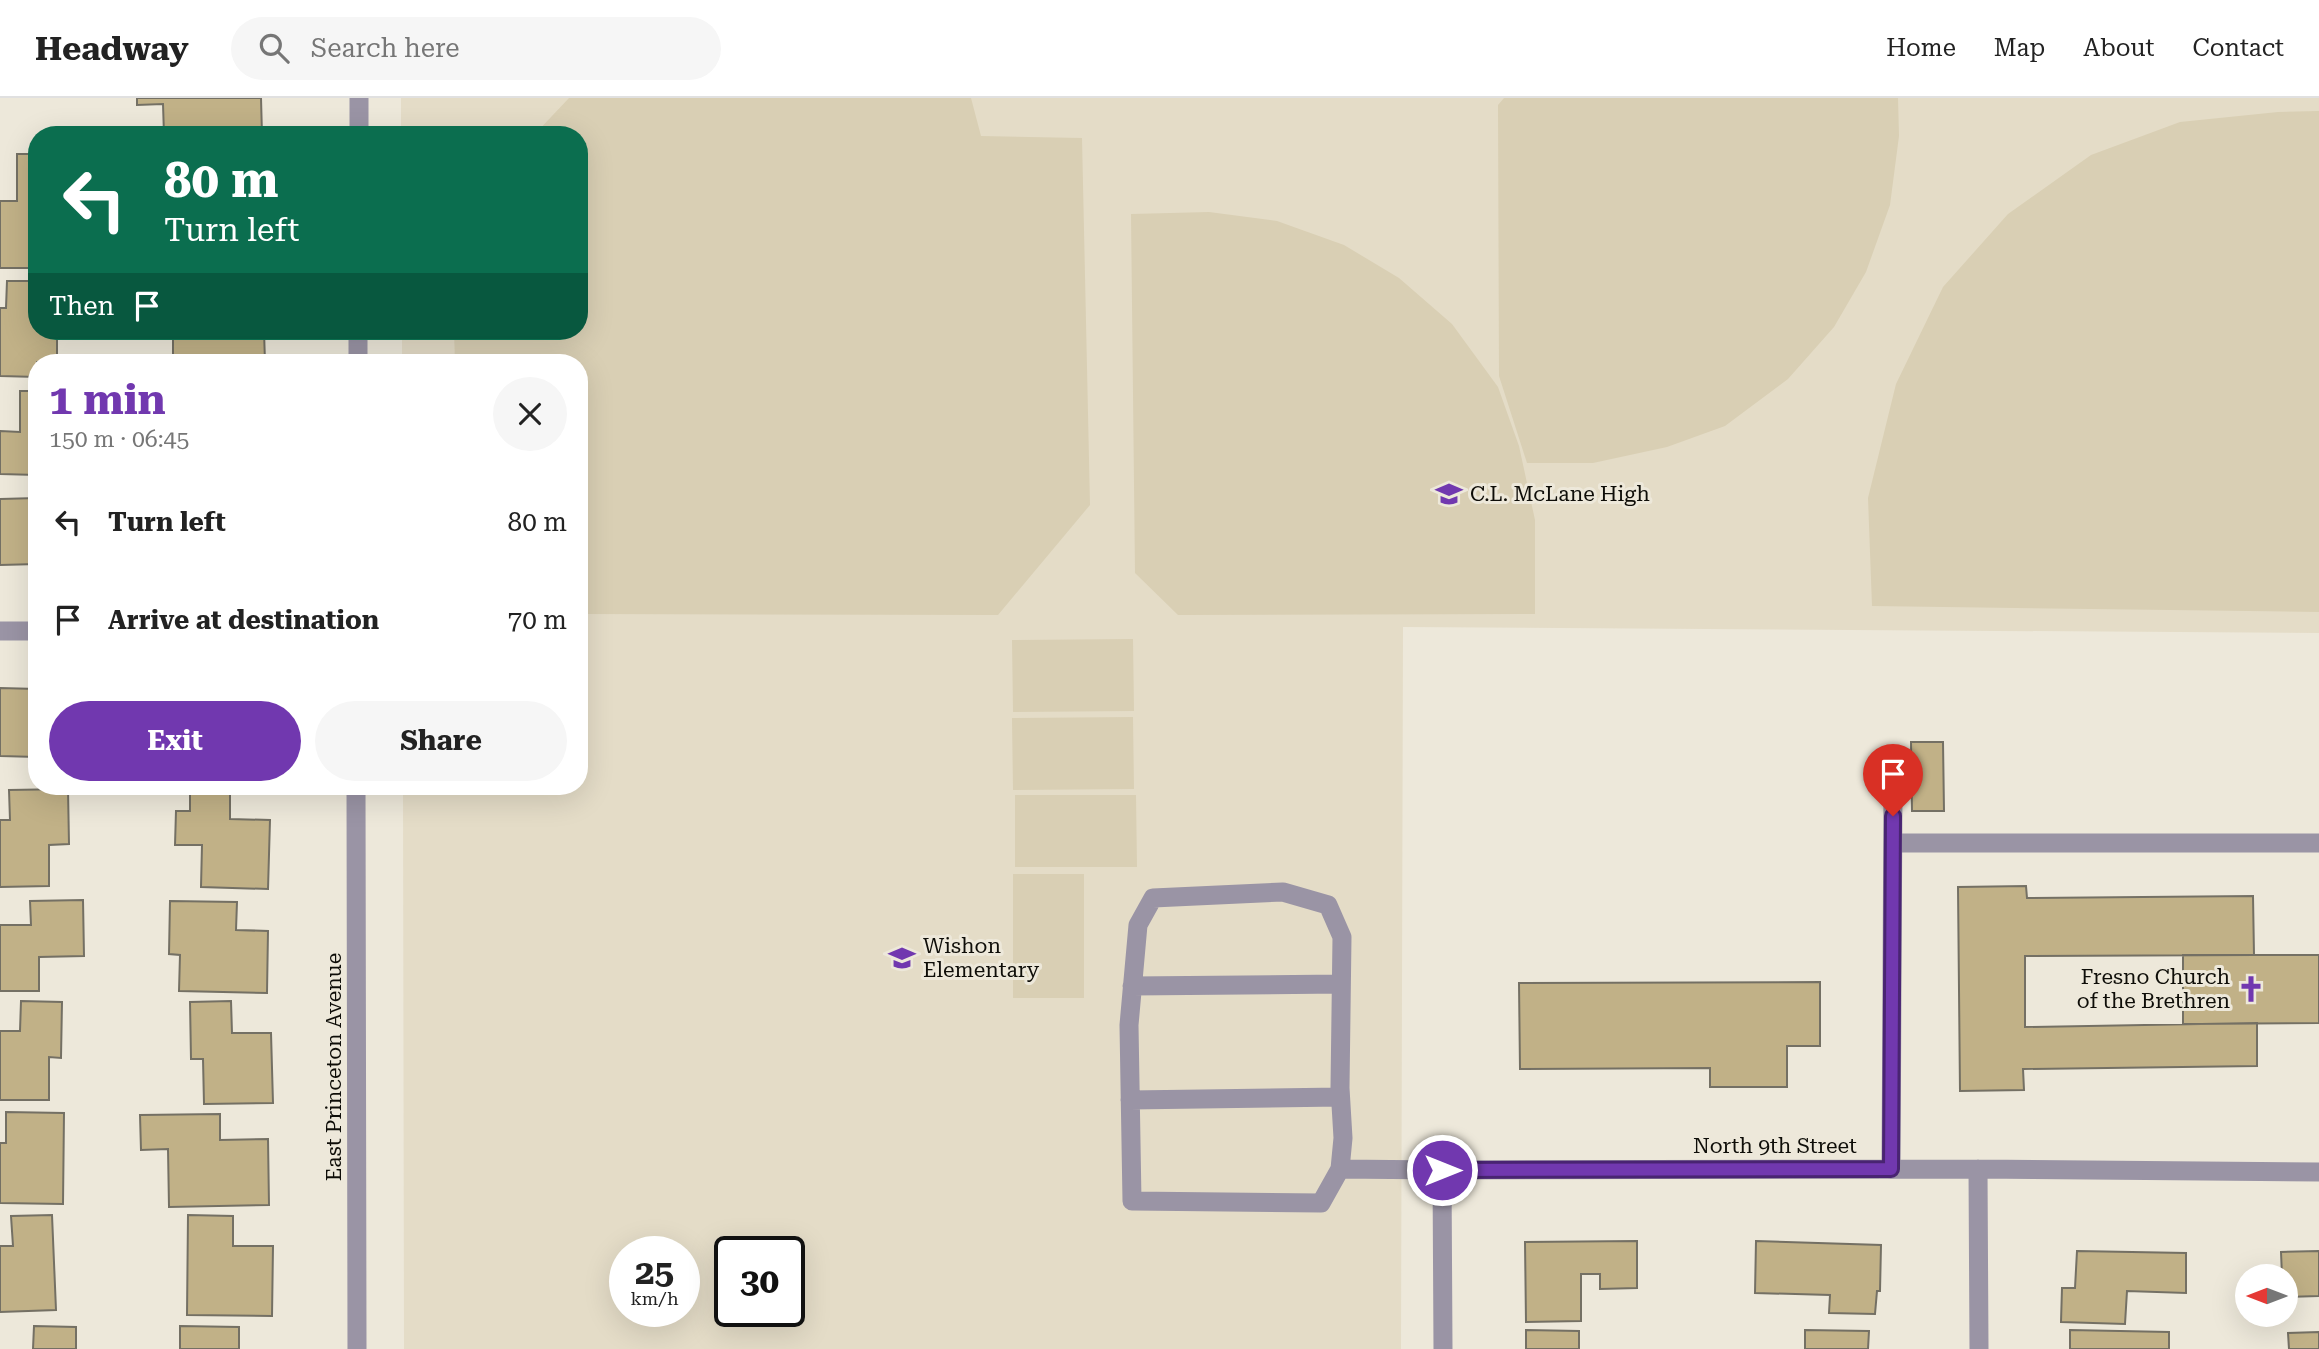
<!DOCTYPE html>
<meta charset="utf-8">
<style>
body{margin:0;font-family:"Roboto Serif",serif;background:#f6f6f6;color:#222;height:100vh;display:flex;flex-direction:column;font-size:26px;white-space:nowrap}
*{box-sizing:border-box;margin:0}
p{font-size:23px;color:#767676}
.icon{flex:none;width:38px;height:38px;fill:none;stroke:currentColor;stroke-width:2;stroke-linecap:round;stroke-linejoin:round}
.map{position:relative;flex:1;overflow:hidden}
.details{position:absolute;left:28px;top:256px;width:560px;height:441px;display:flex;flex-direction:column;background:#fff;border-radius:28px;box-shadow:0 7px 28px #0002}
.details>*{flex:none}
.hud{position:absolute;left:28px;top:28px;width:560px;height:214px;border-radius:28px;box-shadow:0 7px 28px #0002;background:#0b6e4f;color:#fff;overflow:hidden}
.needle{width:46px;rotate:270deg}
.fabs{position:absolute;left:2235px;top:1166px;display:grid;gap:14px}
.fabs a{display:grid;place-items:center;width:63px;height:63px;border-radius:50%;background:#fff;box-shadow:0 7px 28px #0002;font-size:35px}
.speed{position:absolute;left:609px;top:1138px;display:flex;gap:14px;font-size:35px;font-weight:700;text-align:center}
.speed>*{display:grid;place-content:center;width:91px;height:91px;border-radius:50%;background:#fff;box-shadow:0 7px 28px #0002;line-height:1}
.speed small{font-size:18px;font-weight:400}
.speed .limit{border:4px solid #111;border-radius:10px;background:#fff;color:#111}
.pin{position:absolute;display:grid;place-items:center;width:60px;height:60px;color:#fff;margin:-72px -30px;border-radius:50% 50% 50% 0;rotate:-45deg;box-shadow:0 0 7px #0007}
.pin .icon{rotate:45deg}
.me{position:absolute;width:77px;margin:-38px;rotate:90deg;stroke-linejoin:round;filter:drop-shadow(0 0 5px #0008)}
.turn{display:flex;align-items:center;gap:24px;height:147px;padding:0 21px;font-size:32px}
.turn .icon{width:91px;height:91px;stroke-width:2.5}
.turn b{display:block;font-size:49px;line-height:60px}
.then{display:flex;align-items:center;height:66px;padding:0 21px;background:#0003;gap:14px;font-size:26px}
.round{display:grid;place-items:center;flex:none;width:74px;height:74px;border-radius:37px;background:#f6f6f6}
.headline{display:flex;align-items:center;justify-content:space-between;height:119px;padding:0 21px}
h1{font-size:42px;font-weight:700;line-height:52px;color:#7138af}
.primary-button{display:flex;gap:14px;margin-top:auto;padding:14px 21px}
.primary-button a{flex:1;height:80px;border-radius:42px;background:#7138af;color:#fff;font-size:28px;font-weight:700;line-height:80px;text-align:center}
.primary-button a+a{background:#f6f6f6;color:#222}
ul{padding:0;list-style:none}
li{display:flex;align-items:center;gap:21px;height:98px;padding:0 21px}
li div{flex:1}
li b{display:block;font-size:26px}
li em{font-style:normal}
header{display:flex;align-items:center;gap:42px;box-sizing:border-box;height:98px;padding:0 35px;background:#fff;border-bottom:2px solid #e0e0e0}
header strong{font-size:33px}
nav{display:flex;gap:38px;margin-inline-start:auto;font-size:24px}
.search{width:490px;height:63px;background:#f6f6f6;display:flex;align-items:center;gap:18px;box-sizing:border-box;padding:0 24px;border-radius:38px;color:#767676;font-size:26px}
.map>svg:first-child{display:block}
.built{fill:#e4dcc7;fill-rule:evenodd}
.green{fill:#d9cfb4}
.building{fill:#c1b187;stroke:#747064;stroke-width:2}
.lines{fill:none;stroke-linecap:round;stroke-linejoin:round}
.service{stroke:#9a94a5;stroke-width:19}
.minor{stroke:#9a94a5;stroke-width:19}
.route-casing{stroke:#492472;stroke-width:18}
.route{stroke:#7138af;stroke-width:12}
.labels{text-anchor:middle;stroke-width:6;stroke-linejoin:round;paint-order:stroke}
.poi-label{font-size:21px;fill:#0e0d08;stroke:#ede8da;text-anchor:start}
.street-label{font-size:21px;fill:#0e0d08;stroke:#ede8da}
</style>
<header>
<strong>Headway</strong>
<div class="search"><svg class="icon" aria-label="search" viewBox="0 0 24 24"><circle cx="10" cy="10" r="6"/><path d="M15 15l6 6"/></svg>Search here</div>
<nav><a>Home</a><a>Map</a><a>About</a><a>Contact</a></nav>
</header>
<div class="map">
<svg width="2319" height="1251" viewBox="0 0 2319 1251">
<rect width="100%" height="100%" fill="#ede8da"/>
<path class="built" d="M401,0h1918v535l-916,-6 -2,722h-997l-1,-563h176v-424h-177v-31h177v-196h-178zM625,1153h59v60h-59zM730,1153h59v60h-59z"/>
<path class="green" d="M569,0h402l10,38 101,2 8,367 -92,110 -419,-1v-252h-124l-1,-31h125v-196h-45z
M1504,0h394l1,38 -9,69 -24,67 -32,55 -46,52 -63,47 -58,21 -74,16h-66l-28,-87 -1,-271z
M2319,13v501l-447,-6 -4,-108 28,-114 47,-97 65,-73 83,-59 89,-33 98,-10z
M1209,114l68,9 67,24 55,33 53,46 46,63 21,59 16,74v94l-357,1 -43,-42 -4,-359z
M1133,541l1,72 -121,1 -1,-72z
M1133,619l1,72 -121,1 -1,-72z
M1015,697h121l1,72h-122z
M1013,776h71v124h-71z"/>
<path class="building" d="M137,0h124l1,37h-98l-1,-31 -26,1z
M17,56h20v114h-37v-67h17z
M7,183h30v50h20v31h-20v15l-37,-1v-68h6z
M173,233h91l1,31h-92z
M20,293h17v84l-37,-1v-43l20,1z
M37,400v66l-37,1v-66z
M0,590l37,1v68l-37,-1z
M1911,644h32l1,69h-32z
M68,691l1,55 -20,1v41l-49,1v-67h10l-1,-30z
M190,691h40v30l40,1 -2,69 -67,-2 1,-42h-27l1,-34h14z
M2026,788l1,12 226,-2 1,59 -229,1v71l232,-4v43l-234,3 1,21 -64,1 -2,-204z
M83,802l1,56 -45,1v34h-39v-66h31l-1,-24z
M170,803l67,1 -1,28 32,1 -1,62 -88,-2 1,-36 -11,-1z
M2183,857h136v68l-136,1z
M1820,884v64h-33v41h-77v-19l-190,1 -1,-86z
M21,903l41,1 -1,56 -12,-1v43h-49v-69h20z
M231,903l1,32h39l2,70 -69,1 -1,-45h-12l-1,-57z
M6,1014l58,1 -1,91 -63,-1v-60h6z
M220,1016v26l48,-1 1,66 -100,2 -1,-58 -27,1 -1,-35z
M52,1117l4,95 -56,2v-66h13l-2,-30z
M188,1117l45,1v30h40l-1,70 -85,-1z
M1637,1143v47l-37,1v-15h-19v47l-55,1 -1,-80z
M1756,1143l125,4 -1,46h-3l-2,23 -46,-1 1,-18 -75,-2z
M2077,1153l109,2v40l-59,-2 -2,33 -64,-2 1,-34h13z
M2319,1153v45l-33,1v-21h-4l-1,-24z
M34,1228l42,1v22h-43z
M180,1228l59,1v22h-59z
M1526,1232l53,1v18h-53z
M1805,1232l64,1 -1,18h-63z
M2070,1232l99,2v17h-99z
M2319,1234v17h-30l-1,-16z"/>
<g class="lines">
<path class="service" d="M1893,745h426
M1283,794l45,13 14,32 -2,151 3,50 -3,31 -19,34 -189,-2 -3,-176 9,-100 15,-27z
M1132,888l209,-2
M1130,1002l210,-3
M1340,1071l102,1
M1891,1071l2,-379"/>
<path class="minor" d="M359,37v-37
M358,264v-31
M0,533h37
M356,688l1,563
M1978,1071l1,180
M1443,1251l-1,-179 536,-1 341,3"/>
</g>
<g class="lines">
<defs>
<path id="route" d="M1442,1072l449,-1 2,-353"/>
</defs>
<use href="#route" class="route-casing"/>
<use href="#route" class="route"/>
</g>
<defs>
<symbol id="school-bare" viewBox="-9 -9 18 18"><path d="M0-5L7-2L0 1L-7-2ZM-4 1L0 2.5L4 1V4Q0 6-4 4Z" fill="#7138af" stroke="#ede8da" stroke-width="2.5" paint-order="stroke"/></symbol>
<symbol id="church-bare" viewBox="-9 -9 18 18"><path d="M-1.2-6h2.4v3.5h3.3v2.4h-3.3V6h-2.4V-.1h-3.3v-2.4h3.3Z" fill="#7138af" stroke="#ede8da" stroke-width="2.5" paint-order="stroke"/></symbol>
</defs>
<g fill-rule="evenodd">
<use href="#school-bare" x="1430" y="377" width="38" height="38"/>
<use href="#school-bare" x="883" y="841" width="38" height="38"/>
<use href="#church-bare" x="2232" y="872" width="38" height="38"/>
</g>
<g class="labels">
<g class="poi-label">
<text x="1470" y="403">C.L. McLane High</text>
<text x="923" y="855">Wishon<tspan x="923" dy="24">Elementary</tspan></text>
<text x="2230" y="886" text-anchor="end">Fresno Church<tspan x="2230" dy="24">of the Brethren</tspan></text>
</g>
<g class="street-label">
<text transform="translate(334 969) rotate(-90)" y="7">East Princeton Avenue</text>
<text x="1775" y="1055">North 9th Street</text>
</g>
</g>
</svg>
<div class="fabs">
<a><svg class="needle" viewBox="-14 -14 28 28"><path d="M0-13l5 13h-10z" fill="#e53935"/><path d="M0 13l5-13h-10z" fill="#767676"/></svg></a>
</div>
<div class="speed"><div>25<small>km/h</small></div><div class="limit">30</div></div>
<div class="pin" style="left:1893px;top:718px;background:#d93025"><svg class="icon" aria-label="arrive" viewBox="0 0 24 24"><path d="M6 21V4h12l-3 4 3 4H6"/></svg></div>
<svg class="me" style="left:1442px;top:1072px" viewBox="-20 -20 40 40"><circle r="17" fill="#7138af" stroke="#fff" stroke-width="3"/><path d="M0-11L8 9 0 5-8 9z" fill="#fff"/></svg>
<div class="hud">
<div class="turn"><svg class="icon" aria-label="left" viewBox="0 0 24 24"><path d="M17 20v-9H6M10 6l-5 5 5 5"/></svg><div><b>80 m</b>Turn left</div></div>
<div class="then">Then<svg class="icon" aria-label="arrive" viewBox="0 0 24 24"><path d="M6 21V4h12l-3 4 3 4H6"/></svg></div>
</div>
<section class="details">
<div class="headline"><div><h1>1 min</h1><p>150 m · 06:45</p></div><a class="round"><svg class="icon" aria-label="close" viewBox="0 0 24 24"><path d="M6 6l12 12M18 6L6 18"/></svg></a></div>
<ul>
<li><svg class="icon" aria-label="left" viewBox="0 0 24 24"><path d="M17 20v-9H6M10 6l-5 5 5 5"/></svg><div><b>Turn left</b></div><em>80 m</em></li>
<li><svg class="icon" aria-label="arrive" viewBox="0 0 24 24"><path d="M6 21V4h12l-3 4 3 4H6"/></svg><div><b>Arrive at destination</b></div><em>70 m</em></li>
</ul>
<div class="primary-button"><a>Exit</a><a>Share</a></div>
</section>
</div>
